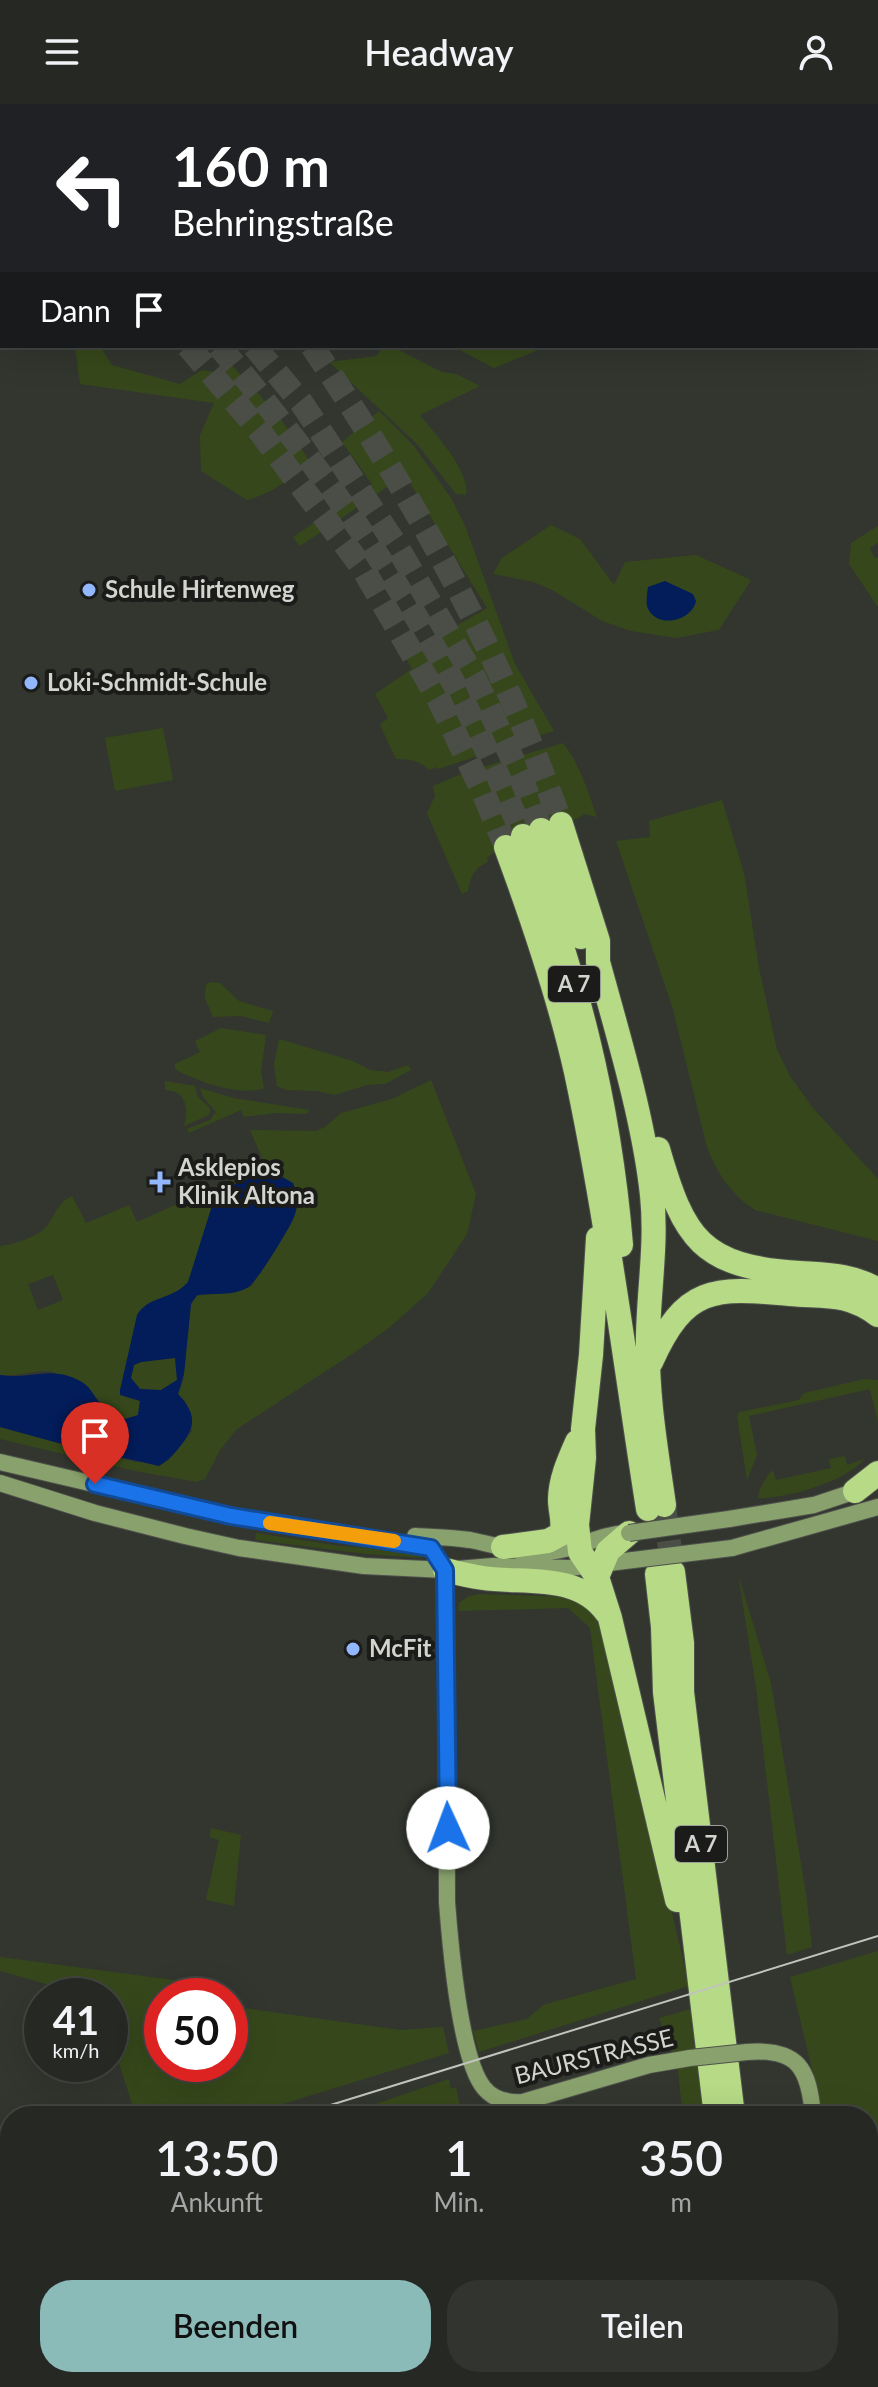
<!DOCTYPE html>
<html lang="de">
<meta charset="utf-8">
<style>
body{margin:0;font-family:Lato,sans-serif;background:#323430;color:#f1f3f6;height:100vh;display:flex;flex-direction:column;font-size:30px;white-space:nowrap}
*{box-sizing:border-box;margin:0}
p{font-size:26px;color:#a4a6a6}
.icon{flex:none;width:44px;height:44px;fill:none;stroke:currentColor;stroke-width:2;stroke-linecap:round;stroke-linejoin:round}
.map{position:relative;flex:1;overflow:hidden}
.side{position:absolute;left:0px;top:2002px;width:878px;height:282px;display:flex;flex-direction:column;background:#262823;border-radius:32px 32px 0 0;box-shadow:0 8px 32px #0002,0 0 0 2px #424441}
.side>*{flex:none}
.hud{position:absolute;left:0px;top:0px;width:878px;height:244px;box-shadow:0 8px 32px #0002,0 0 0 2px #424441;background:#202124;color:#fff;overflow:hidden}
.speed{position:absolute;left:24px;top:1874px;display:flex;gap:16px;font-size:40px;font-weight:700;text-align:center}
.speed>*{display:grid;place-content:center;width:104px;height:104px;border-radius:50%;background:#262823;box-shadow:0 8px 32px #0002,0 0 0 2px #424441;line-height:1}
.speed small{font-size:20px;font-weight:400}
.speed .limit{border:12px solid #d22;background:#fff;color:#111}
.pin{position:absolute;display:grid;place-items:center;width:68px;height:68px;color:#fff;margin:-82px -34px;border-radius:50% 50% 50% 0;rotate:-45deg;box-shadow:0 0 8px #0007}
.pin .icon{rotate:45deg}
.me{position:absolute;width:88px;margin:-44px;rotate:358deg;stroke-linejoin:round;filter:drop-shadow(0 0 6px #0008)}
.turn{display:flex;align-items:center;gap:28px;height:168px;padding:0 40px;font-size:36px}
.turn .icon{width:104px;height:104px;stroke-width:2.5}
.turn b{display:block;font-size:56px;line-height:68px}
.then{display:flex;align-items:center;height:76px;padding:0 40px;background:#0003;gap:16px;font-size:30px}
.eta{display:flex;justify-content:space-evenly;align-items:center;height:136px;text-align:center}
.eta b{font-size:48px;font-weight:600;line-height:56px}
.primary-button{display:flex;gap:16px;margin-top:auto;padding:16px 40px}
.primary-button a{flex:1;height:92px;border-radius:32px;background:#8bbbb9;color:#111;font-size:32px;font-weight:600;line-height:92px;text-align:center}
.primary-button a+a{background:#323430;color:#f1f3f6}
header{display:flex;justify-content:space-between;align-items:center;height:104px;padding:0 40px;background:#262823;font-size:36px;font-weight:600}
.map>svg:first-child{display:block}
.green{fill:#36481b;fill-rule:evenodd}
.water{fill:#031c5a;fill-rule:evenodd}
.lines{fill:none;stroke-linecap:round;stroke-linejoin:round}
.motorway-tunnel{stroke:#4a4e47;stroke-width:24;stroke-dasharray:24 12;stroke-linecap:butt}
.tertiary-casing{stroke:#4f524c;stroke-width:18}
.secondary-casing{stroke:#4f524c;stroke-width:18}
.motorway-casing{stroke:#4f524c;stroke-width:26}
.tertiary{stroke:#6b7a59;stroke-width:16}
.secondary{stroke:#89a16c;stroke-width:16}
.motorway{stroke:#b6da86;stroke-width:24}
.tram{stroke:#c1c3be;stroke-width:2}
.secondary-bridge-casing{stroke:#4f524c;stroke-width:18;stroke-linecap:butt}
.secondary-bridge{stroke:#89a16c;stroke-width:16}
.route-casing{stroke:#114b97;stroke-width:20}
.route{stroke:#1a73e8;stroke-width:14}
.slow{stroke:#f59e0b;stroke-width:14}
.poi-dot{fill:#93b7fd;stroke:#1b1c19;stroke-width:3}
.labels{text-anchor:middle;stroke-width:8;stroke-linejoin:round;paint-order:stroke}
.shield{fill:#1b1c19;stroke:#9b9d98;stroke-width:2}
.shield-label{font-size:22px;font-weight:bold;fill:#d2d4cf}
.poi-label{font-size:24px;font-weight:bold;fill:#d2d4cf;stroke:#1b1c19;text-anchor:start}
.street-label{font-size:24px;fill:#d2d4cf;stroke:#1b1c19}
</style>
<header><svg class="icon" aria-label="menu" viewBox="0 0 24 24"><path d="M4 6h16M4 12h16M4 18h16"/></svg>Headway<svg class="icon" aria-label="person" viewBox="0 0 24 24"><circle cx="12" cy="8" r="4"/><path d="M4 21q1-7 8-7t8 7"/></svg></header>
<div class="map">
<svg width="878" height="2283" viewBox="0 0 878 2283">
<rect width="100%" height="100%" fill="#32362f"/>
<path class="green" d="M75,242h25l12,19 68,19 22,-14 15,3 11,-12 50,54 31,45c-18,19 -36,33 -62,40l-46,-29 -1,-36 14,-32 -134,-19z
M384,242h7l51,26 14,2 24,12 -60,29c14,18 51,57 46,80l-10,-1 -39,-50 -88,-82 47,-6z
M452,242h82l2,5 -42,17z
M379,307l35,35 37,52 15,30 49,136 39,67 -116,38 -2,-2 -7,3c-10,-10 -20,-11 -33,-11l-16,-34 8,-7 -13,-24 37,-25 -7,-13 82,-48 -82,-133 -105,71 -7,-9 79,-53 -30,-42z
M551,421l29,14 34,46 11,-23 71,-7 55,25 -32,50 -43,8 -45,-7 -29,-10 -48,-30 -20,-9 -41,-8 9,-16z
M878,422v17l-8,5 4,9 4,1v49l-29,-43 2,-21z
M163,624l10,52 -58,11 -10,-53z
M563,639c17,22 25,48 34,74l-13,-3c-9,8 -19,6 -30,10 -21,7 -50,19 -67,34l1,4c-14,6 -18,15 -20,29l-6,3 -35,-81 8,-17 -2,-10 33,-14z
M722,696l22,73 15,95 18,82 13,26 22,31 66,72v62l-123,-31c-23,-15 -38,-36 -48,-63l-35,-141 -56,-165 34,-4 -1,-16z
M210,878l10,1 19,18 34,10 -4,12 -28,-7 -28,1 -8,-19 1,-13z
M221,924l45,7 -5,37 3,16c-22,9 -69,-7 -89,-19v-5l25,-12 -5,-11z
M279,935l74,22 17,9 18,2 20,-7 3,5 -26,14 -18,1 -32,10 -18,-4 -31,-1 -9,-4 -3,-21z
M431,976l45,114 -9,40 -39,59 -38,34 -35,25 -118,77 -17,21 -15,29 -8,3 -62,-11 -135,-32v-12l135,35 33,-1 24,-30 -6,-29 -8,-7 5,-13 8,-78 6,-8 54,-9 41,-64c5,-14 7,-26 1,-40l-25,-10 -38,14 -42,95 -9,10 -28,10 -21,48 -10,40 20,10 -2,15c-23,14 -35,-16 -52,-25 -12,-6 -28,-19 -41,-19 -15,0 -29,6 -45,4v-129c12,-1 33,-8 43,-16 12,-11 13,-27 29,-34l14,27 43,-18 8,17 128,-57 -15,-35 66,1 9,-4 16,-14 51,-14zM53,1171l10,25 -25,10 -10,-26z
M165,977l30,5 2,10 13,12 -1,7 -25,11c4,-16 4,-35 -19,-36z
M200,984l33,10 77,12 -4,4 -31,-1 -31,4 -3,-7 -52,23 -2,-4 23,-9 6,-8 -13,-15z
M175,1254l2,22 -16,10 -21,-1 -9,-11 3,-13 7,-3z
M865,1275l13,1v42l-8,-33 -121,27 8,39 -10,25 -10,-64 2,-4 60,-12 5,-7z
M845,1352l2,9 17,-6c-16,22 -79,40 -106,39l2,-9 10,-17 3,-1 3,9 55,-12 -2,-9z
M256,1429l84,13 83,6 -1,6 -56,-4 -111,-14z
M738,1470l33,109 35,211 6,53 -25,8 -31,-268z
M480,1490l93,3 24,19 12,23 80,347 -210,66 -6,-21 54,-12 16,-14 93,-26 -46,-351 -22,-20 -110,3 1,-8 10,-7z
M211,1724l30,7 -7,71 -28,-6 13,-60 -9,-3z
M878,1847v436h-29l-5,-9h24v-262h-49l-3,-30 -26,-109z
M0,1853l181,24 4,15h-23v68h68v-58l170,24 43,-3 6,26 -206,63h-107l-26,-81v-39h-21l-89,-25z
M691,1905l13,107h-21l-5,-45 -19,-53z
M449,1975l2,10 5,-2 6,29h-122z
M68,2274h652l1,9h-648z"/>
<path class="water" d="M665,477l28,13 3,7c-5,22 -42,28 -49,5 -1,-5 0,-13 1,-19z
M268,1069l9,1 16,9c4,10 6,20 2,31 -3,11 -39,70 -48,74 -14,8 -34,5 -50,7l-6,9 -7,70 -6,20c17,18 19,30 4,50 -7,9 -13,16 -23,22l-101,-23 -58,-16v-52c30,5 51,-11 82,7 8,5 11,12 16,19 7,9 17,13 27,18l13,-4 2,-14 -20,-6v-5l17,-75c12,-20 34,-14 51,-33l27,-86 24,-14zM175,1254l2,22 -16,10 -21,-1 -9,-11 3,-13 7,-3z"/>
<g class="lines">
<path class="motorway-tunnel" d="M99,0l3,2
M0,5l2,1
M0,44l2,2
M0,75l2,2
M188,242l70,83 104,138 77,133 44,92 23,55
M219,242c91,108 177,225 242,351 23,45 43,92 62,139
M254,242l47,56 95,143 79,134 45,96 21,55
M312,242c100,149 190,308 249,478
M664,1401l9,67"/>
<defs>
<path id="tertiary" d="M59,2l6,-2
M0,22l2,-1"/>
<path id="secondary" d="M0,1358l231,54 200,32 14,22 1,24 1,308c3,40 13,157 37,186 10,12 25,15 39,14l126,-37 41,-7
M0,1379l95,30 90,23 54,12 125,18 81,4 48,-4 76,2 64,-8
M729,1415l85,-14 51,-17
M415,1432c18,1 37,1 55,4 26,5 53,15 79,12 27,-2 51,-18 78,-19
M732,1444l146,-41
M747,1948c51,-4 62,16 66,64
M838,2274l1,9"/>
<path id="motorway" d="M561,720l37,117v21c20,73 46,158 54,233 5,47 -3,93 -4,140 -2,57 8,114 16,170
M541,726l40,107
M523,732c53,136 86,264 98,409
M506,743c27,73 53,149 70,225 31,145 49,291 72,437
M658,1045c26,90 43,118 142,124 28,2 53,2 78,17
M651,1258c34,-76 62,-75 139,-68 35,3 57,-2 88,21
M855,1387l23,-18
M629,1429l-21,18 -11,26 13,41 67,282
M503,1443l45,-6 13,-7c4,-11 -1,-22 -1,-34 0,-20 9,-40 17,-58
M445,1466c12,3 25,6 38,8 43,6 95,-6 124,35
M673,1468l9,71v49l51,424
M657,1470l6,53 2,65 51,424
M597,1473l-17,-25 -3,-27 7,-67 -1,-29 8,-74 7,-117
M743,2274l1,9"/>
</defs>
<use href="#tertiary" class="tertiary-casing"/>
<use href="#secondary" class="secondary-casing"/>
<use href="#motorway" class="motorway-casing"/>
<use href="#tertiary" class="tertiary"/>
<use href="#secondary" class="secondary"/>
<use href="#motorway" class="motorway"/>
<path class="tram" d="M295,2012l583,-180
M0,2103l10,-3"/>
<defs>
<path id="secondary-bridge" d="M629,1429l100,-14
M633,1456l99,-12
M690,1954l57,-6"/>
</defs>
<use href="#secondary-bridge" class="secondary-bridge-casing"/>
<use href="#secondary-bridge" class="secondary-bridge"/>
</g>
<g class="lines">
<defs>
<path id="route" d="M95,1380l136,32 200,32 14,22 3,258"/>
</defs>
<use href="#route" class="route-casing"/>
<use href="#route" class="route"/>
<path class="slow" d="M270,1419l124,18"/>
</g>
<g class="poi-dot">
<circle cx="89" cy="486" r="8"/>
<circle cx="31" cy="579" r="8"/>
<path d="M156 1066h8v8h8v8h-8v8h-8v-8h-8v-8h8z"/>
<circle cx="353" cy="1545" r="8"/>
</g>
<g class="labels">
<g class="shield">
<rect x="548" y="862" width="52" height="36" rx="6"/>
<rect x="675" y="1722" width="52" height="36" rx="6"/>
</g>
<g class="shield-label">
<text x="574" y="888">A 7</text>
<text x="701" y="1748">A 7</text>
</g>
<g class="poi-label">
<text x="105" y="494">Schule Hirtenweg</text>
<text x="47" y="587">Loki-Schmidt-Schule</text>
<text x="178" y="1072">Asklepios<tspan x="178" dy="28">Klinik Altona</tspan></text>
<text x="369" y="1553">McFit</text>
</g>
<g class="street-label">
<text transform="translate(594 1953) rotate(-14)" y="8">BAURSTRASSE</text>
</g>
</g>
</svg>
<div class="speed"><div>41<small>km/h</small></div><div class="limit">50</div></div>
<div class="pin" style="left:95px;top:1380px;background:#d93025"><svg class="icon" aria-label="arrive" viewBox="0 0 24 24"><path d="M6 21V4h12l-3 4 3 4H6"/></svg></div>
<svg class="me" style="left:448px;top:1724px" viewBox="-20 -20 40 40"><circle r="19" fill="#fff"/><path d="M0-13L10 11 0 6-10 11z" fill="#1a73e8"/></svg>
<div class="hud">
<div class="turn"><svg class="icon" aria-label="left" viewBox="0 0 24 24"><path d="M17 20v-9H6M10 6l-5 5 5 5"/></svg><div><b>160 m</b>Behringstraße</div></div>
<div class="then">Dann<svg class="icon" aria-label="arrive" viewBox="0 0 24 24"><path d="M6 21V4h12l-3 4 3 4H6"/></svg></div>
</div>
<section class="side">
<div class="eta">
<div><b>13:50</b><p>Ankunft</p></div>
<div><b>1</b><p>Min.</p></div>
<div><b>350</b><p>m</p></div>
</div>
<div class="primary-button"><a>Beenden</a><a>Teilen</a></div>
</section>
</div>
